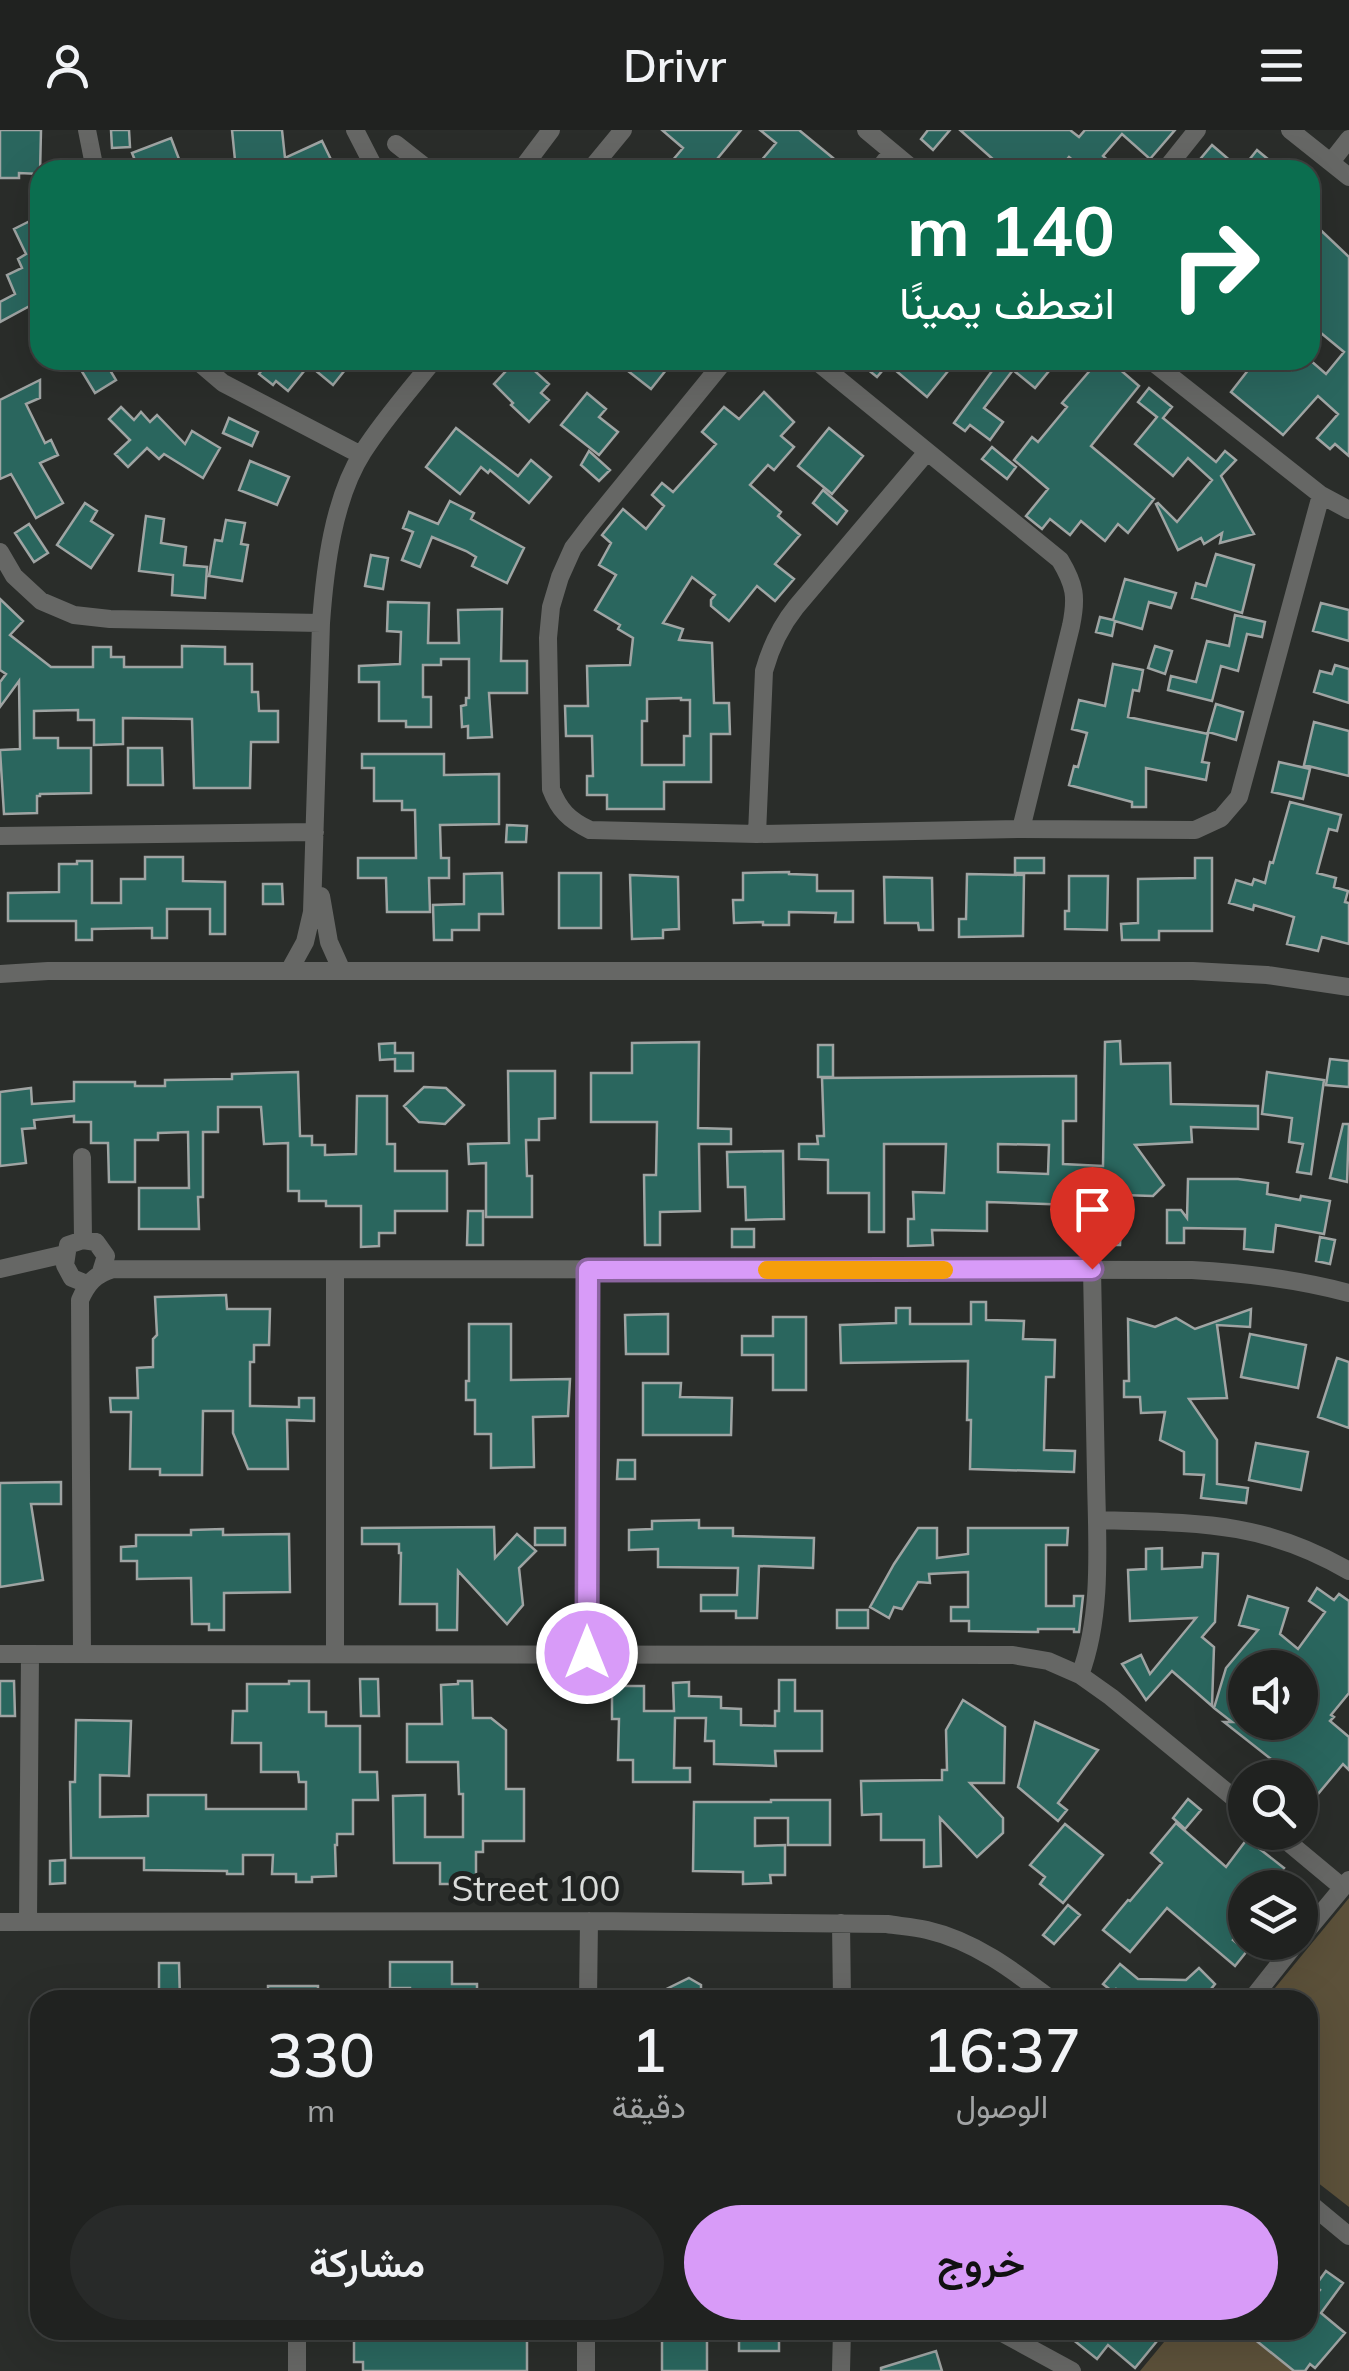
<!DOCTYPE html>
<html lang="ar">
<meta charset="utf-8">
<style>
body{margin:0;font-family:Mulish,Vazirmatn,sans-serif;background:#282a29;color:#f1f3f6;direction:rtl;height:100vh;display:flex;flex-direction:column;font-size:38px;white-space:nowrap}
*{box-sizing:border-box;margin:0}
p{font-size:32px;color:#a2a4a5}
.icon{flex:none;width:55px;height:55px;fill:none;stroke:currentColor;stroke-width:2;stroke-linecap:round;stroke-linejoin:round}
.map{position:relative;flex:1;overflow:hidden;direction:ltr}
.panel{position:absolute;left:30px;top:1860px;width:1288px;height:350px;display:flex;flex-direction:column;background:#202220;border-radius:30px;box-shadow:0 10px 40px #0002,0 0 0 2px #3d3f3e;direction:rtl}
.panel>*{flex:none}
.guide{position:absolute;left:30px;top:30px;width:1290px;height:210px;border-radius:30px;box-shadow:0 10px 40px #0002,0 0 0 2px #3d3f3e;direction:rtl;background:#0b6e4f;color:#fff;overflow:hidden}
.fabs{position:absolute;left:1228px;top:1520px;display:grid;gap:20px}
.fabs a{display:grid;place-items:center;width:90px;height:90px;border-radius:50%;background:#202220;box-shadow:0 10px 40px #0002,0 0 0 2px #3d3f3e;font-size:50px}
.pin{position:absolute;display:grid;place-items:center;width:85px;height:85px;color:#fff;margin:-102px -42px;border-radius:50% 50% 50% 0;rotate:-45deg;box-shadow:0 0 10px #0007}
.pin .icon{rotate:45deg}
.me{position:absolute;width:110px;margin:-55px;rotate:0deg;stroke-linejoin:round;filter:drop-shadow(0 0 8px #0008)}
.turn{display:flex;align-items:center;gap:35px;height:210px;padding:0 40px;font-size:45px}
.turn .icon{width:130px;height:130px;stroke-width:2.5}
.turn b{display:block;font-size:70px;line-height:85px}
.eta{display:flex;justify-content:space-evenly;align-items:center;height:170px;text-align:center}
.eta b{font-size:60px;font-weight:600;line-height:70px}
.cta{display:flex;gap:20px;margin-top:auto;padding:20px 40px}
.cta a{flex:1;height:115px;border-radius:60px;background:#d89bf8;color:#111;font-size:40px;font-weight:600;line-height:115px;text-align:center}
.cta a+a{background:#282a29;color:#f1f3f6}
header{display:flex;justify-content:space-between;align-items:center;height:130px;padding:0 40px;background:#202220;font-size:45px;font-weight:600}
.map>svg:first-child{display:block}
.green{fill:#5c513a}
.building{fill:#2a665e;stroke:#9fa4a3;stroke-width:2.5;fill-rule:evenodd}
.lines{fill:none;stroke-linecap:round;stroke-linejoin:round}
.minor{stroke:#666765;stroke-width:18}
.route-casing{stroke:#8c65a1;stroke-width:25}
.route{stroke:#d89bf8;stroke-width:18}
.slow{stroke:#f59e0b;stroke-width:18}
.labels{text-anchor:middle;stroke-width:10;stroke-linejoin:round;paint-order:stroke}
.street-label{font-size:35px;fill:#dadcda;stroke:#202321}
</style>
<header><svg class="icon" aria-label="menu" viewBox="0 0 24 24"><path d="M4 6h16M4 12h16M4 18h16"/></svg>Drivr<svg class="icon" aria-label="person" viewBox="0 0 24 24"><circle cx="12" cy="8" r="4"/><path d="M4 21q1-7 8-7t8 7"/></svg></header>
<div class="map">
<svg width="1349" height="2241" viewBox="0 0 1349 2241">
<rect width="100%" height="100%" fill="#2a2d2a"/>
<path class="green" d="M1349,1768v309l-41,-32v-175h-43z
M1174,2200h83l48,41h-165z"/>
<path class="building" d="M0,0h41l-1,44 -21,-1v5h-19z
M111,0h18l1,17 -18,1z
M232,0h50l3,28 37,-17 14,29h-100z
M662,0h79l-33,40h-25l-11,-9 11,-13z
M760,0h39l34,28 -10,12h-54l-9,-8 16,-19z
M928,0h22l-17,20 -12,-11z
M960,0h110l9,7 6,-7h90l-25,29 -28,-25 -19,22 15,14h-34l-15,-13 -11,13h-70l7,-9z
M171,8l11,29 -9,3h-34l-7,-17z
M1212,15l29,25 16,-20 24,20h-90z
M40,86v66l-10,4 7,16 -37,20v-20l15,-8 -8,-19 15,-7 -4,-9 8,-5 -12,-25z
M1310,90l39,37v199l-14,-12 -5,5 -13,-11 21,-24 -20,-18 -35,39 -52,-43 18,-23 -12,-9h43l11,10 9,-10h10l16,14 18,-22 -34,-28z
M75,230h29l12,20 -21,13z
M269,230h84l-20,25 -24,-20 -21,26 -12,-10 -3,4 -14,-11z
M516,230h7l26,24 -8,9 8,7 -20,22 -18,-17 2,-2 -19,-19z
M614,230h60l-23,29z
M856,230h101l-30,37 -39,-33 -11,13z
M1000,230h58l-23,28 -22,-18 -29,38 19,14 -13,18 -20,-15 -5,6 -11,-8z
M1099,230h10l30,26 -48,60 63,53 -26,34 -10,-9 -13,17 -24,-20 -11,14 -20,-16 -8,10 -16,-13 22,-27 -34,-29 18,-23 6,5 29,-35 -5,-4z
M40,250v18l-14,6 19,39 6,-3 7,15 -18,8 23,40 -27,15 -25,-44 -11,5v-79z
M1149,258l23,19 -9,11 53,44 9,-11 11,9 -15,16 33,58 -34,9 2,-10 -18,11 -3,-6 -23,12 -22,-46 2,-1 19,19 35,-42 -24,-22 -15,18 -38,-32 22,-27 -19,-15z
M764,262l30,30 -13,14 13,11 -20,23 -6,-5 -18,20 31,27 -3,4 22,19 -25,29 19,15 -19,22 -18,-15 -28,35 -18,-15v-6l4,-5 -23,-18 -29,46 20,6 -4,11 33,3 2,60h15l1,31h-19v48h-47v27h-57v-14h-20v-19h6l-1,-40h-26l-1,-30h23l-1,-40 43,-1 3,-27 -15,-9 2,-4 -25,-15 21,-35 -17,-10 12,-22 -9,-8 21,-26 23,20 18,-23 -12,-11 10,-12 11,9 43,-48 -14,-12 22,-25 15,12zM681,568v2h9v36h-6v29h-42v-44h5v-22z
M587,263l19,16 -7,8 19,15 -19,23 -38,-30z
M121,277l13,13 7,-8 9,10 7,-7 28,29 7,-13 28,17 -17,30 -39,-24 -5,5 -12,-11 -19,19 -13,-13 15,-14 -21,-21z
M229,288l29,14 -6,14 -29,-13z
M456,298l62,48 13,-16 20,17 -22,26 -39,-33 -2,3 -7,-6 -21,27 -34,-27z
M829,298l34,28 -31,38 -34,-28z
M992,317l24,20 -9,12 -25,-20z
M589,321l21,19 -11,11 -18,-16z
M250,331l39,16 -12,28 -38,-15z
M823,360l24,21 -10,13 -24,-21z
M450,371l24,12 -3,6 53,29 -17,35 -35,-17 4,-9 -10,-6 -34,-14 -12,30 -18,-7 11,-28 -10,-4 6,-16 29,12z
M85,373l12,8 -6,10 22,14 -22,33 -34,-23z
M146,386l18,3 -3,24 25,4 -2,18 23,2 -2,31 -33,-3 1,-20 -34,-4z
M226,390l19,3 -4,21 7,1 -6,36 -33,-5 6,-36 7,1z
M29,394l19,29 -14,9 -19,-29z
M1216,424l38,11 -12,48 -50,-15 4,-15 10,3z
M371,425l17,3 -5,31 -18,-3z
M1125,449l51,14 -5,15 -22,-6 -7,27 -27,-8 -3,15 -16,-4 4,-15 13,3z
M0,469l23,22 -13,14 41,32h42v-20h18v10h13v10h58v-21l43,1v17h27v28h6l1,19h19v31h-27l-1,46h-56l-2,-69 -69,-1v26l-29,1v-25h-16v-10l-44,1v27h24v10h33v45l-51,1v2h-3v17l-33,1 -4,-64 20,-1 -1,-68 -19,26v-25l6,-8 -6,-4z
M388,472l41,1 -1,40h31l-1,-33 44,-1 -1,52h26v32h-38l3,44 -24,1v-12l-6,1 -1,-21 5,-1v-7h3v-39h-28v6h-18v32h8v30h-25v-6h-27v-39h-20v-16l41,-2 1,-32 -14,-1z
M1321,473l28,7v31l-36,-10z
M1235,485l30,7 -3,15 -15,-3 -9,37 -17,-5 -9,35 -44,-11 3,-14 25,6 11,-41 22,5z
M1155,516l17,5 -7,23 -17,-6z
M1113,534l30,6 -4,21 -6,-1 -5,27 80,17 -6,28 7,1 -3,17 -60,-12v39h-14v-5l-63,-17 5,-19 4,1 9,-34 -15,-4 7,-29 26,6z
M1335,535l14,4v34l-35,-11 6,-21 12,3z
M1216,574l27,8 -7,28 -28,-8z
M1314,592l35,9v45l-45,-11z
M128,618h34l1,37h-35z
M362,624h82v21l55,-1v50l-59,1 1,33h8v20h-20l1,34h-43l-1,-34h-28v-20h58l-1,-48h-13v-9h-28v-33h-12z
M1279,632l31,7 -7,30 -31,-7z
M1290,672l51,13 -4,16 -8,-2 -12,44 19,5 -2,9 14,4 -3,11 4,1v41l-27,-7 -4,14 -31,-7 7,-27 -40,-12 -1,5 -24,-7 7,-23 16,5 2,-6 11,4 5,-21 3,1z
M507,695l20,1 -1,16h-20z
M145,727h38v24l42,1v52h-15v-25h-43v29h-15v-10l-60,1v11h-16v-19h-68v-28l51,-1v-28h18v-3h15v42h29v-24h24z
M1015,728h29v15h-29z
M1195,728h17v73h-53v9h-37l-1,-16 17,-1v-44l57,-1z
M789,742v2l28,1v16h36v31h-18l1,-9 -47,-1v13h-26v-3l-29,1 -1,-23h10v-27z
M502,743l1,41h-24v16h-27v10h-18l-1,-35 31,-1v-30z
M559,743h42v55h-42z
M967,744l57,1 -1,61 -64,1v-18h7z
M630,745l48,2 1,52 -16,1v8l-31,1z
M1069,746h39l-1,54 -42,-1v-18h4z
M884,747l48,1 1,52h-14l-1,-7h-33z
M263,754h19l1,20h-20z
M1120,911l1,23 49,-1 1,41 87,2v23l-67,-2 1,15 -57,3 29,40 -11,11 -31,-1 -2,50h-17v-39l-116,-4v29l-55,-1 1,15 -25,1v-27h6l-1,-27 31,1 2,-49h-62v88h-15v-39h-41v-33l-29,-1v-15h19l-1,-8h7l-2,-58 254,-2v45h-13v43l40,2 2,-124zM998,1014l51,1 -1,29 -50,-2z
M699,912l-1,86 33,1v15h-32l1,67 -40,1v33h-15l-1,-70h12l1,-53h-66v-49h41v-30z
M395,913v10h18v18h-18v-12l-15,1 -1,-16z
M818,915h15v32h-15z
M1330,929l19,2v26l-23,-2z
M508,941h47v47l-16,1v21h-13l1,36h5v41h-46v-54l-17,1 -1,-20 41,-1z
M298,942l2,64h12v9h13v10l31,-1 1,-58h30v48h8v27h52v40h-52v22h-16v13l-18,1v-41h-35v-5h-27v-10h-11v-48l-24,1 -3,-37h-43v25h-15v65h-5l1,32h-60v-41h50l-1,-56 -30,1v7h-23v42h-26l-1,-39h-17v-21h-17v-6l-40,4 1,8 -13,1 4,34 -26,3v-74l31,-4 1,16 42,-3v-19h61v4h30v-6l67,-1v-5z
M1267,942l57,8 -13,94 -14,-2 6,-28 -14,-2 3,-24 -30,-4z
M424,957l22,1 18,17 -19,19 -26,-2 -15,-16z
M1343,994h6l-2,58 -17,-4z
M783,1021l1,68 -38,1 -1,-33h-17l-1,-35z
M1188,1049h50l30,4 -1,11 33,6 1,-4 29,5 -6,33 -48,-9 -3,27 -29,-3 1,-20 -61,-1v15h-17v-33h14l6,8z
M468,1081h15v34h-16z
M732,1099h22v18h-22z
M1320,1107l15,3 -5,24 -14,-3z
M226,1165l1,14h43l-1,36h-15v17h-4v44l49,1v-9h15v23l-27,-1 1,49h-40l-15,-36v-22h-30l-1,64h-42v-6h-30l1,-57h-20l-1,-14h28l-1,-30 16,-1v-28l4,-4 -2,-38z
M971,1172h15v18l38,1 -1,18 32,1 -1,37h-8l-2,73 31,1 -1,21 -104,-3 1,-49h-4l1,-59 -127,2 -1,-38 56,-2v-15h14v16h61z
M1251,1179l-1,18 -33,-2 10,73 -38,1 28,41v44l31,4 -2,15 -45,-5 3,-23 -20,-1v-22l-24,-12 5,-28 -24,1 -1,-16h-16v-16h5l-1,-62 27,8 21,-9 19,11z
M668,1184v40h-42l-1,-39z
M773,1187h33v73h-33v-35h-31v-19h31z
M469,1194h42v56l59,-1 -2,37 -35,1 1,50 -43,1v-34h-16v-34h-9v-19h3z
M1250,1204l56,11 -8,43 -57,-11z
M1337,1228l12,4v66l-31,-11z
M643,1253h38l-1,14 52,1 -1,37h-88z
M1256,1313l52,9 -7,38 -52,-10z
M618,1330h17v19h-18z
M61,1352v22h-30l12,76 -43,7v-104z
M699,1390v8h34v8l81,2 -1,30 -54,-2 -2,52h-21v-7h-35v-16h36l1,-27 -80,-1v-18l-29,1v-20l23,-1v-8z
M494,1397l1,31 22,-24 19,17 -17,17 4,37 -16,19 -49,-53 -1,59h-20v-26h-37l1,-51h-2v-9h-37v-16z
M535,1398h30v17h-30z
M918,1398h19v30l31,-4v-26h100l-1,17h-21v61h28v-10h9l-4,36h-5v-3h-36v3l-69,-1v-10h-18v-14h17v-35l-39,2 1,9 -12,-1 -16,27 -8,-2 -5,11 -19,-11 24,-43z
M223,1399v6l66,-1 1,58 -66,1v37h-15v-6h-17l-1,-46 -54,1v-18h-16v-14l15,-1v-11h55v-5z
M1162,1418v21l40,-2 1,-14 15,1 -3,68 -13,15 12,10 -2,59 -40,-35 -26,29 -24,-36 19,-9 9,19 46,-56 -66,3 -2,-51 18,-1v-20z
M1317,1458l17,12 5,-6 10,7v92l-18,22 3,2 -4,4 19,16v33l-6,-6 -35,42 -8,-7v-21h-44l15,-19 -47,-37h8l-18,-14 12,-40 32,-38 -19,-5 9,-29 40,12 -8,26 18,15 27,-37 -16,-11zM1245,1538h55v54h-55z
M837,1480h31v18h-31z
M360,1549h18l1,37h-18z
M779,1550h16v31h27v40h-47l1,15 -62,-2v-23h-9l1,-23h-31l-1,50h16v14h-57v-22h-15l1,-41h-7v-33h32v25h30l-1,-28 16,-1v14l32,1v11l20,1v16l34,1v-15h4z
M0,1551h14l1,35h-15z
M289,1551h20v31h17v14h34v46h17l1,28h-25v34h-16v11h-2l1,31 -24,1v5h-16v-8h-24l1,-19h-30v19h-16v-3l-83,-1v-12h-73l-1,-76h5l1,-62 55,1 -2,55 -29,-1v42l48,-1v-21h58v14h100v-27h-7l-1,-10h-37v-29h-29l1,-32h14v-27h42z
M458,1551h14l1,37h18l15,12v59h18v52h-41v11h-7v32h-36v-21h-46l-1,-67 32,-1v42h38v-43h-4l-1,-32h-51v-38h35l-1,-39 17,-1z
M963,1570l42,27 -1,56h-34l33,35v15l-26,24 -37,-39 1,48 -17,1v-27h-43v-26l-19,1 -1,-34 81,-1v-10h5l-1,-40z
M1035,1592l63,28 -40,53 9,7 -9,11 -40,-34z
M1188,1669l13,11 -16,19 -12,-11z
M771,1670h59v45h-42v-27h-33v28l30,-1v30h-15l1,8 -28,1v-12l-50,-1 1,-69h77z
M1176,1693l50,44 21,-28 37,29 -16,20h-23v37l-12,15 14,11 -12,15 -68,-58 -37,44 -27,-22 25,-30 2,1 32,-38 -11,-10z
M1065,1694l38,31 -40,48 -23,-19 5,-7 -15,-12z
M65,1730v23l-15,1v-23z
M1068,1775l12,10 -26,29 -11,-9z
M390,1832h62v22h25v16l-67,-1v-11h-20z
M159,1833h20l1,37h-16v-10h-5z
M1120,1834l18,15 48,1 13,-12 16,16 -13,16h-72l-14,-11 -3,3 -10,-8z
M689,1848l12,7v15h-57z
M268,1856h50v14h-50z
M1326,2141l17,12 -22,30 24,20 -30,35 -5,-4 -5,7h-11l-51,-41h65v-29l1,2 11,-13 -5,-4z
M396,2200h131v41h-164v-9h-9v-24h42z
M662,2200h45v41h-45z
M739,2200h40v21h-40z
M1061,2200h105l-31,38 -27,-23 -11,14z
M936,2221l6,20h-61v-3z"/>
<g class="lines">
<path class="minor" d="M87,0l8,40
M355,0l18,35 5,5
M866,0l48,40
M1290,0l59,47
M396,14l33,26
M1331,32l18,-23
M521,40l30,-40
M590,40l33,-40
M878,40l14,-18
M1165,40l32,-40
M196,230l27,23 138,72
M725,230l-133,163 -19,25 -13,29 -9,30 -3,31 3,151c8,21 18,31 39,41l167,4 264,-5 174,1 26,-12 18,-21 82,-302
M815,230l245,200c15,25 17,37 11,66l-50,203
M1150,230l171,135 28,15
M0,422l14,24 27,25 33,14 36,4 211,4
M757,704l7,-163c7,-25 16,-44 32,-64l131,-155
M0,706l315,-4
M321,766l8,46 13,29
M289,841l16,-29 7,-30 9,-289c4,-55 12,-124 42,-171 21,-33 47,-62 71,-92
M0,844l48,-3h1145l74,4 82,12
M82,1027l1,83 13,2 10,14 -5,16
M83,1110l-15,5 -3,20 7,13 15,6
M0,1139l65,-15
M335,1140v383
M1097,1390c97,3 165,0 252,51
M587,1523l1,-382
M0,1524l1013,1 35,6 32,14 31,22 134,110
M82,1524l-2,-354c7,-16 15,-26 33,-31l1079,1c54,3 105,9 157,23
M1080,1545c23,-61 17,-133 16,-198 -1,-69 -2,-138 -4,-208
M1276,1702l66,55
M0,1792l589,-1 298,3c13,2 27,3 40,6 48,11 87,41 125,70
M28,1792l2,-268
M841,1793l1,77
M1300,1809l49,-59
M588,1870l1,-79
M1251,1870l46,-58
M1308,2072l41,34
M586,2200v41
M997,2200l75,41
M297,2241v-41
M841,2241l1,-41"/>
</g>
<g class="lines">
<defs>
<path id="route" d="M587,1523l1,-383 504,-1"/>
</defs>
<use href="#route" class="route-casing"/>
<use href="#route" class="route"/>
<path class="slow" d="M767,1140h177"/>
</g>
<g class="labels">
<g class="street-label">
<text x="536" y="1771">Street 100</text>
</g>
</g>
</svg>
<div class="fabs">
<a><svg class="icon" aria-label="sound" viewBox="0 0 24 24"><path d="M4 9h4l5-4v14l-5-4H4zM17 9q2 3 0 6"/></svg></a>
<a><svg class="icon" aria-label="search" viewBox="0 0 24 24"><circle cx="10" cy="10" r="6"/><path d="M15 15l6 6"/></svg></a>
<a><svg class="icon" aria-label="layers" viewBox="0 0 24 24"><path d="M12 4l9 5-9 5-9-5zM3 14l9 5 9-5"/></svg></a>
</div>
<div class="pin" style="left:1092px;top:1139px;background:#d93025"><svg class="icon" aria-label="arrive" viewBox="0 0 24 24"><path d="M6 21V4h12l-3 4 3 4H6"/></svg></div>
<svg class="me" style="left:587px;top:1523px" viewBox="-20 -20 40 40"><circle r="17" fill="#d89bf8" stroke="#fff" stroke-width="3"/><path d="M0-11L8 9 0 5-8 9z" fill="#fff"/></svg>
<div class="guide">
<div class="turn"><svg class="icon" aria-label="right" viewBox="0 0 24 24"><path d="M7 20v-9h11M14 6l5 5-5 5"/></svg><div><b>140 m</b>انعطف يمينًا</div></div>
</div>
<section class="panel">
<div class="eta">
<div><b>16:37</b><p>الوصول</p></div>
<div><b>1</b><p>دقيقة</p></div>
<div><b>330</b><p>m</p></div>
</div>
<div class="cta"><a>خروج</a><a>مشاركة</a></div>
</section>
</div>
